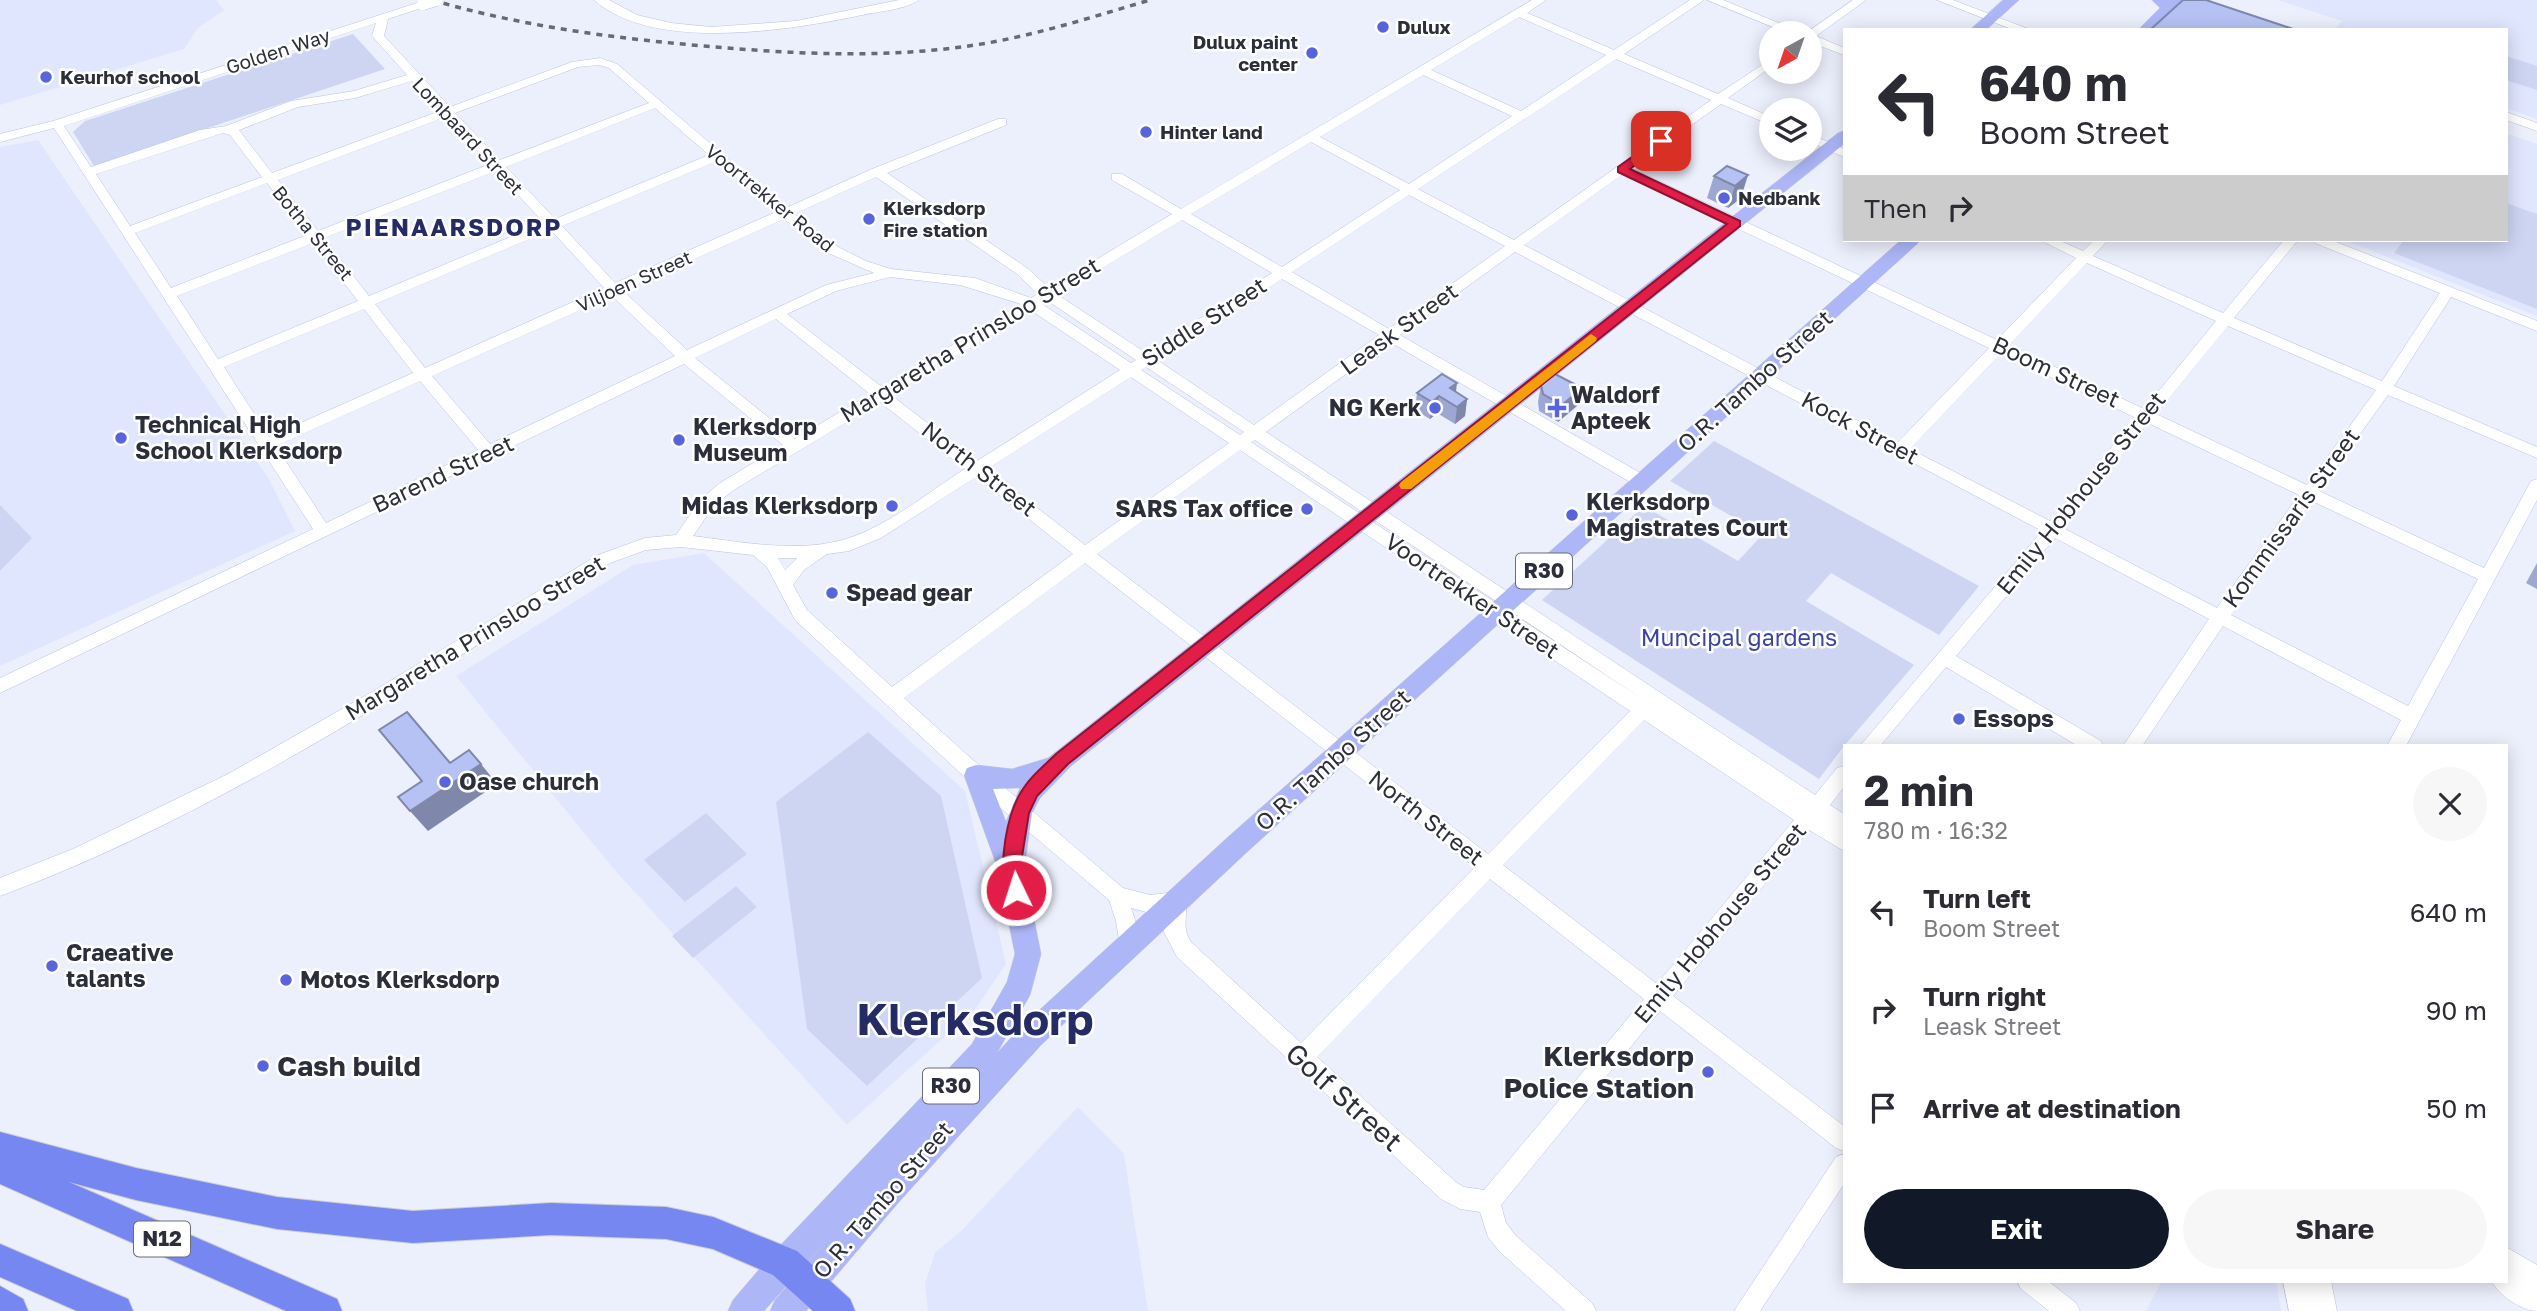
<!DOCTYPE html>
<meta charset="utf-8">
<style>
body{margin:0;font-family:"Golos Text",sans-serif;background:#f7f7f7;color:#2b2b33;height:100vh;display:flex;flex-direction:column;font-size:26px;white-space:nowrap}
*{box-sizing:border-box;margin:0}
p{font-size:23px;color:#7c7c81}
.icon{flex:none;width:38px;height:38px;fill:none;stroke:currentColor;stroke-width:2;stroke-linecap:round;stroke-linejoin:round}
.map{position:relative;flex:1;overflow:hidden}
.panel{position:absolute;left:1843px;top:744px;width:665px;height:539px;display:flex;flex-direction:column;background:#fff;border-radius:0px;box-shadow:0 4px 18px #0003}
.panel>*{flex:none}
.banner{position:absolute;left:1843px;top:28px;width:665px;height:214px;border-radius:0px;box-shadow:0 4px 18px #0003;background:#fff;color:#2b2b33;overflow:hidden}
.needle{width:46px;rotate:220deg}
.buttons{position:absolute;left:1759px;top:21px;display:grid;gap:14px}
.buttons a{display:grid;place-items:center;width:63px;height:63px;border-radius:50%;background:#fff;box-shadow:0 4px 18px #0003;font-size:35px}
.pin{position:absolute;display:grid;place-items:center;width:60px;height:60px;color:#fff;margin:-30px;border-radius:14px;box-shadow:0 4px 10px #0006}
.me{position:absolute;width:77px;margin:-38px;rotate:356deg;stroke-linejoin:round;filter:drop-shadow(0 0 5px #0008)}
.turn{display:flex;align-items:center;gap:24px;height:147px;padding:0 21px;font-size:32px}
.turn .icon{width:91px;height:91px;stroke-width:2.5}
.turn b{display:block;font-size:49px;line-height:60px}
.then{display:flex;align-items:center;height:66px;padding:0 21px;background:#0003;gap:14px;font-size:26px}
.round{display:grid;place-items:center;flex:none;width:74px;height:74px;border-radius:37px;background:#f7f7f7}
.overview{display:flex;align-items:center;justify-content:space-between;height:119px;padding:0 21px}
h1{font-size:42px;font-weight:700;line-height:52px}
.button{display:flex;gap:14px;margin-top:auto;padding:14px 21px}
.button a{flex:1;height:80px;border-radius:42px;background:#111827;color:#fff;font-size:28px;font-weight:700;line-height:80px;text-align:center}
.button a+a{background:#f7f7f7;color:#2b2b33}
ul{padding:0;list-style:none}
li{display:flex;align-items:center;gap:21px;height:98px;padding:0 21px}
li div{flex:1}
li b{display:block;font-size:26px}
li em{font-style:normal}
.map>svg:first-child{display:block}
.built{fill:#e0e6fe}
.green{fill:#ced5f3}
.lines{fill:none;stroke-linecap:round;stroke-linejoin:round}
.minor-casing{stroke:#bac2e1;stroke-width:1}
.major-casing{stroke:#cccdd0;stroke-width:1}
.highway-casing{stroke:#cccdd0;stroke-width:2}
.minor{fill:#fff;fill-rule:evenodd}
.major{fill:#adb7f7;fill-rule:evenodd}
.highway{fill:#7687f2;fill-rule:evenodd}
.rail{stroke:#676a76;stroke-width:3.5;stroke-dasharray:6 6;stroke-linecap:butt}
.minor-bridge-casing{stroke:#bac2e1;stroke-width:13;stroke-linecap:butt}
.minor-bridge{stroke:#fff;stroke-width:12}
.wall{fill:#9da7d2}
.shaded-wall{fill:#7f88ab}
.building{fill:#b6c2f4;stroke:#7f88ab;stroke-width:2}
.route{fill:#e11d48;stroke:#92132f;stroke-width:2}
.slow{fill:#f59e0b}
.poi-dot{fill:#5864db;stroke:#fff;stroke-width:2.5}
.labels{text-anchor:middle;stroke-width:5;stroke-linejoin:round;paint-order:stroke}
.far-poi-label{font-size:19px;font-weight:bold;fill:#2c2f3b;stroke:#fff;text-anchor:start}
.far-street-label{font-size:19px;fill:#2c2f3b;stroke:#fff}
.shield{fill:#fff;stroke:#6b6d76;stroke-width:2}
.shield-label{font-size:21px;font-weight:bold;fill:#2c2f3b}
.street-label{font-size:23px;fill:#2c2f3b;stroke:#fff}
.poi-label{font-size:23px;font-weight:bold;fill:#2c2f3b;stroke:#fff;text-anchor:start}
.park-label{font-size:23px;fill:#3c44a2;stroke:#fff}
.far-district-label{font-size:24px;font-weight:bold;letter-spacing:2px;fill:#252b64;stroke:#fff}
.near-poi-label{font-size:28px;font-weight:bold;fill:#2c2f3b;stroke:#fff;text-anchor:end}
.near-street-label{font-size:28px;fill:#2c2f3b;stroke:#fff}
.near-town-label{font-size:44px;font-weight:bold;fill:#252b64;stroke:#fff}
</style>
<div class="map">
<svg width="2537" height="1311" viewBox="0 0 2537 1311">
<rect width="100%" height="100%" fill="#eceffc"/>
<path class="built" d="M0,0h216l8,10 -26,18 -14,21 -184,56z
M2278,0h259v119l-31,-11v-78h-172l8,-9z
M2506,133l31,11v172l-193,-76h162z
M38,140l231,339 26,52 -295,135v-519z
M704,553l261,238 41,173 -30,44 -129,117 -234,-257 -157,-192 177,-111z
M1078,1107l46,47 24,157h-220l-3,-27 10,-31 27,-23z
M2162,1281h114l5,30h-135z"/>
<path class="green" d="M353,34l32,35 -291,97 -21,-34 12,-11z
M2506,56l31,10v24l-31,-10z
M2506,203l31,11v95l-143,-56 10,-13h102z
M1714,441l265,145 -40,49 -108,-62 -25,28 108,64 -70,81 -25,33 -277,-179 102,-94 94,55 25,-27 -93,-53z
M0,505l32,33 -32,33z
M868,732l73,64 41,182 -115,108 -60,-57 -31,-227z
M706,813l41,41 -62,48 -41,-42z
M736,886l21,21 -64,51 -21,-22z"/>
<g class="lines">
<defs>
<path id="minor" d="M594,0h15l28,15 34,8 40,4 85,-6 103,-21h20c-14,10 -40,11 -57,15 -71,15 -209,38 -268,-15z
M1532,0h14l-19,13 87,37 76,-50h14l-80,54 94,40 53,-35v8l-43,31 43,19v8l-50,-21 -90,64 366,172 79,-82 -36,-18h18l25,11 11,-11h14l-15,16 130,57 61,-73h14l-64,78 148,63 58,-88 -125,-50 -2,-3h18l206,81v10l-86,-34 -57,89 143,61v11l-149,-63 -69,96 165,77 47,-87 6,-2v21l-131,246h-19l14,-26 -178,-94 -81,120h-19l86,-127 -154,-81 -99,118 145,85 2,5h-25l-132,-79 -66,79h-20l182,-215 -527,-279 -115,83 249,143 2,4 -2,4h-12l-247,-144 -124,90 549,363 22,-27 7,-2v21l-14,18 14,9v37l-35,-21 -136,166 171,130v25l-8,-3 -176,-137 -159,194 5,18 10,13 76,67 4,8h-30l-66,-59 -12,-15 -8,-25 -20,-3 -19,-10 -142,-130 -7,-3 -2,-5 -113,-104 -13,-25 1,-21 -15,2 -19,-5c5,13 10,30 4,44l-7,2 -7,-2 -5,-31 -7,-21 -140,-119 -174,-161 -28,-53 -14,-12 -72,-8 -35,3 -36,13c-198,121 -391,252 -610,333v-18l73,-29 155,-75 149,-85 221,-134 47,-17 31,-3 25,-36 19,-16 63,-38 -99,-81 -684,329v-15l313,-149 -259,-401 -54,14v-8l53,-13 370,-120 4,1v4l-39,13 -4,17 66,71 122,-45 28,-4 17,6 169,144 86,-39 126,-50h8v6l-119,48 140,95 22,20 123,-74 -60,-34v-6h10l59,35zM1519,17l87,38 -85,56 -90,-41zM376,23l-4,13 35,39 -53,16 -63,10 -65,25 -26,4 -109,37 -27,-41zM1616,59l95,41 -197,140 -96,-51zM599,65l10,3 40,35 -149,57 -45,-47 123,-46zM1423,75l89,41 -103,68 -89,-47zM412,81l28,30 -168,62 -33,-43 59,-23 57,-9zM655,108l54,47 -154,64 -49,-52zM445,117l45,47 -172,67 -40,-51zM223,133l7,2 32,42 -132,49 -34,-52zM1311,142l89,48 -118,77 -91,-53zM717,161l59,51 -161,71 -53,-57zM496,171l48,52 -175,73 -45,-58zM1623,174l366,174 -91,94 -374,-197zM876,177l141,97 21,20 -7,4 -56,-20 -84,-9 -25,-8 -28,-14 -44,-33zM267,183l40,52 -136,53 -36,-55zM1409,195l96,51 -116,83 -97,-57zM784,219l44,34 46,20 -48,12 -139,65 -64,-59zM1182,220l90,53 -126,80 -88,-58zM551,230l53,58 -179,80 -50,-64zM313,243l45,58 -140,58 -41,-63zM2087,263l129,58 -72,88 -135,-64zM890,277l70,8 61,19 -139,83 -95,-73 49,-23zM1282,279l97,56 -125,90 -97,-65zM612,296l63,60 -185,88 -58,-68zM1048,301l88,59 -5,3 -89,-59zM364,309l49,64 -144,64 -45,-70zM1032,311l88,59 -143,91 -86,-66zM776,319l94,75 -75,45 -100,-81zM2228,326l148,64 -69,95 -151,-71zM2001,353l135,65 -86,103 -140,-72zM1146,367l98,65 -4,3 -99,-65zM1131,377l98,66 -144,102 -98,-76zM420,381l58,69 -152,73 -50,-77zM880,402l85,67c-35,22 -76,56 -116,69 -48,16 -107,4 -156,-2l20,-29 19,-16zM2148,423l151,72 -82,113 -154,-80zM1255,440l387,259 -391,-257zM1240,450l390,261 -142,143 -391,-300zM976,477l97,77 -181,133 -85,-77 -14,-25 11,-15 23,-16 22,-3 32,-13zM2312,501l166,78 -70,127 -177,-91zM778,558h19l-12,12zM1085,563l390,304 -174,176 -109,-100c-13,-16 -1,-32 -9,-48l-7,-3 -26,3 -27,-7 -140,-119 -79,-71zM1644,720l150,100 -137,164 -154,-119zM1490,879l154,120 -160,191 -20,-3 -7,-4 -140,-126z
M1707,0h16l80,33h-16z
M1853,0h13l-50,36 28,12v7l-34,-13v-9h-4z
M1937,0h16l78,30h-17z
M2506,112l31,11v8l-31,-11z
M1810,134l34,15v8l-34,-15z
M1844,1154v30l-84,127h-26l102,-154z
M2506,1247l31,18v46c-15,0 -39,-16 -45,-30h14z
M2017,1281h31l28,22 4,8h-31l-28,-22z
M2283,1281h24l6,30h-24z
M2307,1281h24l6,30h-24z"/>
<path id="major" d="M2003,0h16l-33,30h-16z
M2152,0h32l-4,5 25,2 7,4 -7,4 -33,-2 -18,17h-16l22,-22z
M1844,131v13l-773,622 -31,32 -8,15 -8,56 17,85 -11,41 -33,58 24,-26 207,-190 673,-597h19l-3,4 -671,609 -205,192 -143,158 -92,108h-36l5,-11 56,-64 -67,75h-36l5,-11 41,-48 198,-208 35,-62 8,-28 -17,-85 -34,-94 3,-7 9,-3 36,4 36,-11 790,-625zM1020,788l-14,34 -13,-33z"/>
<path id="highway" d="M0,1132l136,36 141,29 136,14 138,-8 115,4 47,10 84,34 53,48 5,12h-42l-40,-36 -60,-26 -47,-10 -115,-4 -138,8 -136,-14 -141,-29 -67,-18 268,117 5,12h-56l-286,-127z
M0,1244l128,55 5,12h-56l-77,-34z
M0,1286l23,13 5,12h-28z"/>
</defs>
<use href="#minor" class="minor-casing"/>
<use href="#major" class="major-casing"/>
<use href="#highway" class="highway-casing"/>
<use href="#minor" class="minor"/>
<use href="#major" class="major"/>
<use href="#highway" class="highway"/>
<path class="rail" d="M432,0c89,26 180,38 272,46 90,8 181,13 271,-1 59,-9 117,-28 175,-45"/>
<defs>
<path id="minor-bridge" d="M423,4l13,-4"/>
</defs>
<use href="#minor-bridge" class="minor-bridge-casing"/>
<use href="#minor-bridge" class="minor-bridge"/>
</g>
<path class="wall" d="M1727,166l14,32 -13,10 -21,-10 7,-22z
M1541,385l37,20 -20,17 -19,-11 -1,-9z
M1456,392l11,7 -2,17 -10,8 -18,-11 -7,6 -15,-9 2,-17z
M2537,563v26l-11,-6z"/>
<path class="shaded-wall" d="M1748,175l-7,23 -13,10 7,-22z
M1457,383l-2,17 -5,-12z
M1582,388l-4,17 -20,17 4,-17z
M1439,396l-2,17 -7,6 2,-17z
M1467,399l-2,17 -10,8 2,-17z
M481,764l16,20 -69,47 -18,-20z"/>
<path class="building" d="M2183,0h23l90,30h-146z
M1727,166l21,9 -13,11 -21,-10z
M1442,374l15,9 -7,5 17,11 -10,8 -18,-11 -7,6 -15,-9z
M1555,374l27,14 -20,17 -19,-11 -2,-9z
M407,712l43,51 19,-13 12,14 -71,47 -12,-14 24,-16 -43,-51z"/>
<path class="route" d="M1657,139l10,2 -37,28 110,52v5l-672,538 -31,32 -8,17 -9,56 5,21 -3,6 -6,2 -7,-2c-13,-28 -2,-86 16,-110 8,-12 21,-22 31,-32l671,-530 -109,-52v-5z"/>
<path class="slow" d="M1591,334l6,4 -1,3 -185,148h-10l-2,-4 2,-3z"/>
<g class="poi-dot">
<circle cx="1383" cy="27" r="7"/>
<circle cx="1312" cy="53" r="7"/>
<circle cx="46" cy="77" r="7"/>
<circle cx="1146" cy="132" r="7"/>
<circle cx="1724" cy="198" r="7"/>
<circle cx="869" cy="219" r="7"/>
<circle cx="1435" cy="408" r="7"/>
<path d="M1553.5 397.5h7v7h7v7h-7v7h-7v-7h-7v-7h7z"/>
<circle cx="121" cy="438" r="7"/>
<circle cx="679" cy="440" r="7"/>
<circle cx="892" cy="506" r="7"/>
<circle cx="1307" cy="509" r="7"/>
<circle cx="1572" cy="515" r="7"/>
<circle cx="832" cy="593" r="7"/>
<circle cx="1959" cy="719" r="7"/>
<circle cx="445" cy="782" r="7"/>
<circle cx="52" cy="966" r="7"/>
<circle cx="286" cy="980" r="7"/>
<circle cx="263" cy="1066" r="7"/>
<circle cx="1708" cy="1072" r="7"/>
</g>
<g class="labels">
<g class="far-poi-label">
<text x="1397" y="34">Dulux</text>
<text x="1298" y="49" text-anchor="end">Dulux paint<tspan x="1298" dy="22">center</tspan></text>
<text x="60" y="84">Keurhof school</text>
<text x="1160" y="139">Hinter land</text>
<text x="1738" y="205">Nedbank</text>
<text x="883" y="215">Klerksdorp<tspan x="883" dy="22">Fire station</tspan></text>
</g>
<g class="far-street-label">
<text transform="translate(278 51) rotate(-18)" y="7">Golden Way</text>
<text transform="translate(468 136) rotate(47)" y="7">Lombaard Street</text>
<text transform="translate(770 198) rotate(39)" y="7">Voortrekker Road</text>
<text transform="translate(313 233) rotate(51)" y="7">Botha Street</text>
<text transform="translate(634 281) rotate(-24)" y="7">Viljoen Street</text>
</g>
<g class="shield">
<rect x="1516" y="553.5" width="56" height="35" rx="5"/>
<rect x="923" y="1068.5" width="56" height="35" rx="5"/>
<rect x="134" y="1221.5" width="56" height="35" rx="5"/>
</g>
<g class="shield-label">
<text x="1544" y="578">R30</text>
<text x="951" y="1093">R30</text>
<text x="162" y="1246">N12</text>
</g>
<g class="street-label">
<text transform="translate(1204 322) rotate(-33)" y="8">Siddle Street</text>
<text transform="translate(1399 329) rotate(-36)" y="8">Leask Street</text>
<text transform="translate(970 340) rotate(-31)" y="8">Margaretha Prinsloo Street</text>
<text transform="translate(2056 372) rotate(25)" y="8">Boom Street</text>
<text transform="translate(1755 381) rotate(-42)" y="8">O.R. Tambo Street</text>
<text transform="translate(1860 428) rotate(28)" y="8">Kock Street</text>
<text transform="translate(979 469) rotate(38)" y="8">North Street</text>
<text transform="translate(443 474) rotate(-25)" y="8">Barend Street</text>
<text transform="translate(2081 493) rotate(-51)" y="8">Emily Hobhouse Street</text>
<text transform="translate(2291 518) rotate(-54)" y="8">Kommissaris Street</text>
<text transform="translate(1472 596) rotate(34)" y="8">Voortrekker Street</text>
<text transform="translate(475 638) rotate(-31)" y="8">Margaretha Prinsloo Street</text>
<text transform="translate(1333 760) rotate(-42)" y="8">O.R. Tambo Street</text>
<text transform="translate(1426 818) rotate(38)" y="8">North Street</text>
<text transform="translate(1720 923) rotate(-50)" y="8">Emily Hobhouse Street</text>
<text transform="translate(883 1200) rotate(-49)" y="8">O.R. Tambo Street</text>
</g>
<g class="poi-label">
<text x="1571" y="403">Waldorf<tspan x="1571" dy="26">Apteek</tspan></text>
<text x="1421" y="416" text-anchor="end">NG Kerk</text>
<text x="135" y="433">Technical High<tspan x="135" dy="26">School Klerksdorp</tspan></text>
<text x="693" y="435">Klerksdorp<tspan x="693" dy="26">Museum</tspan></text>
<text x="1586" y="510">Klerksdorp<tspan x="1586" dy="26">Magistrates Court</tspan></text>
<text x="878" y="514" text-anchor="end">Midas Klerksdorp</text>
<text x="1293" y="517" text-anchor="end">SARS Tax office</text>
<text x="846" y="601">Spead gear</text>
<text x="1973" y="727">Essops</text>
<text x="459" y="790">Oase church</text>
<text x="66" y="961">Craeative<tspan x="66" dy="26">talants</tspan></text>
<text x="300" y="988">Motos Klerksdorp</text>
</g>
<g class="park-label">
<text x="1739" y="646">Muncipal gardens</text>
</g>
<g class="far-district-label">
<text x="454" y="236">PIENAARSDORP</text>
</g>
<g class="near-poi-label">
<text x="1694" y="1066">Klerksdorp<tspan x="1694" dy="32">Police Station</tspan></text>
<text x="277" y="1076" text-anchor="start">Cash build</text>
</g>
<g class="near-street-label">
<text transform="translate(1344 1097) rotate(42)" y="10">Golf Street</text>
</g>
<g class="near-town-label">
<text x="975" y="1035">Klerksdorp</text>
</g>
</g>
</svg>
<div class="buttons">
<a><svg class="needle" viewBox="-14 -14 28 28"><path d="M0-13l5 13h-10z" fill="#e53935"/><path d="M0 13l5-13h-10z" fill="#7c7c81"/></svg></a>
<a><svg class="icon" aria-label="layers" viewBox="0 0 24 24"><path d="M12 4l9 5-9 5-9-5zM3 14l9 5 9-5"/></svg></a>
</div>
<div class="pin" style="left:1661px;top:141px;background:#d93025"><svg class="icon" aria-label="arrive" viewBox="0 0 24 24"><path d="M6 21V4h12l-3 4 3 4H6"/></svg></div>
<svg class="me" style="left:1016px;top:890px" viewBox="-20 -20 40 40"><circle r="17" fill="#e11d48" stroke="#fff" stroke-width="3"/><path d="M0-11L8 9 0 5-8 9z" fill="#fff"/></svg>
<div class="banner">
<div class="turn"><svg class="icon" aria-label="left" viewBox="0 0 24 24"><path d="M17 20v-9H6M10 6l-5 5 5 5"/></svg><div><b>640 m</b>Boom Street</div></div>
<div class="then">Then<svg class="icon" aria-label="right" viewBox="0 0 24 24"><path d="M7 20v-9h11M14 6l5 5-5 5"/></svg></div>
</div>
<section class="panel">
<div class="overview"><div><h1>2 min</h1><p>780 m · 16:32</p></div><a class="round"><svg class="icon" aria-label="close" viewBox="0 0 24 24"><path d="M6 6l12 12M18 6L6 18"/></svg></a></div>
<ul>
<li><svg class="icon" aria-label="left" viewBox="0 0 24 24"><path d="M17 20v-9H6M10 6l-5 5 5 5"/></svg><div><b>Turn left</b><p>Boom Street</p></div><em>640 m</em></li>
<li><svg class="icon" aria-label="right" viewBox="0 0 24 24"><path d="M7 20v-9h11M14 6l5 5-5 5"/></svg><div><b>Turn right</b><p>Leask Street</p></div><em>90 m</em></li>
<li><svg class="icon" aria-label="arrive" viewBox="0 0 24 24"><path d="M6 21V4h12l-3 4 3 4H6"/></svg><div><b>Arrive at destination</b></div><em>50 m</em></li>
</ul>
<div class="button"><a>Exit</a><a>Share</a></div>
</section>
</div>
